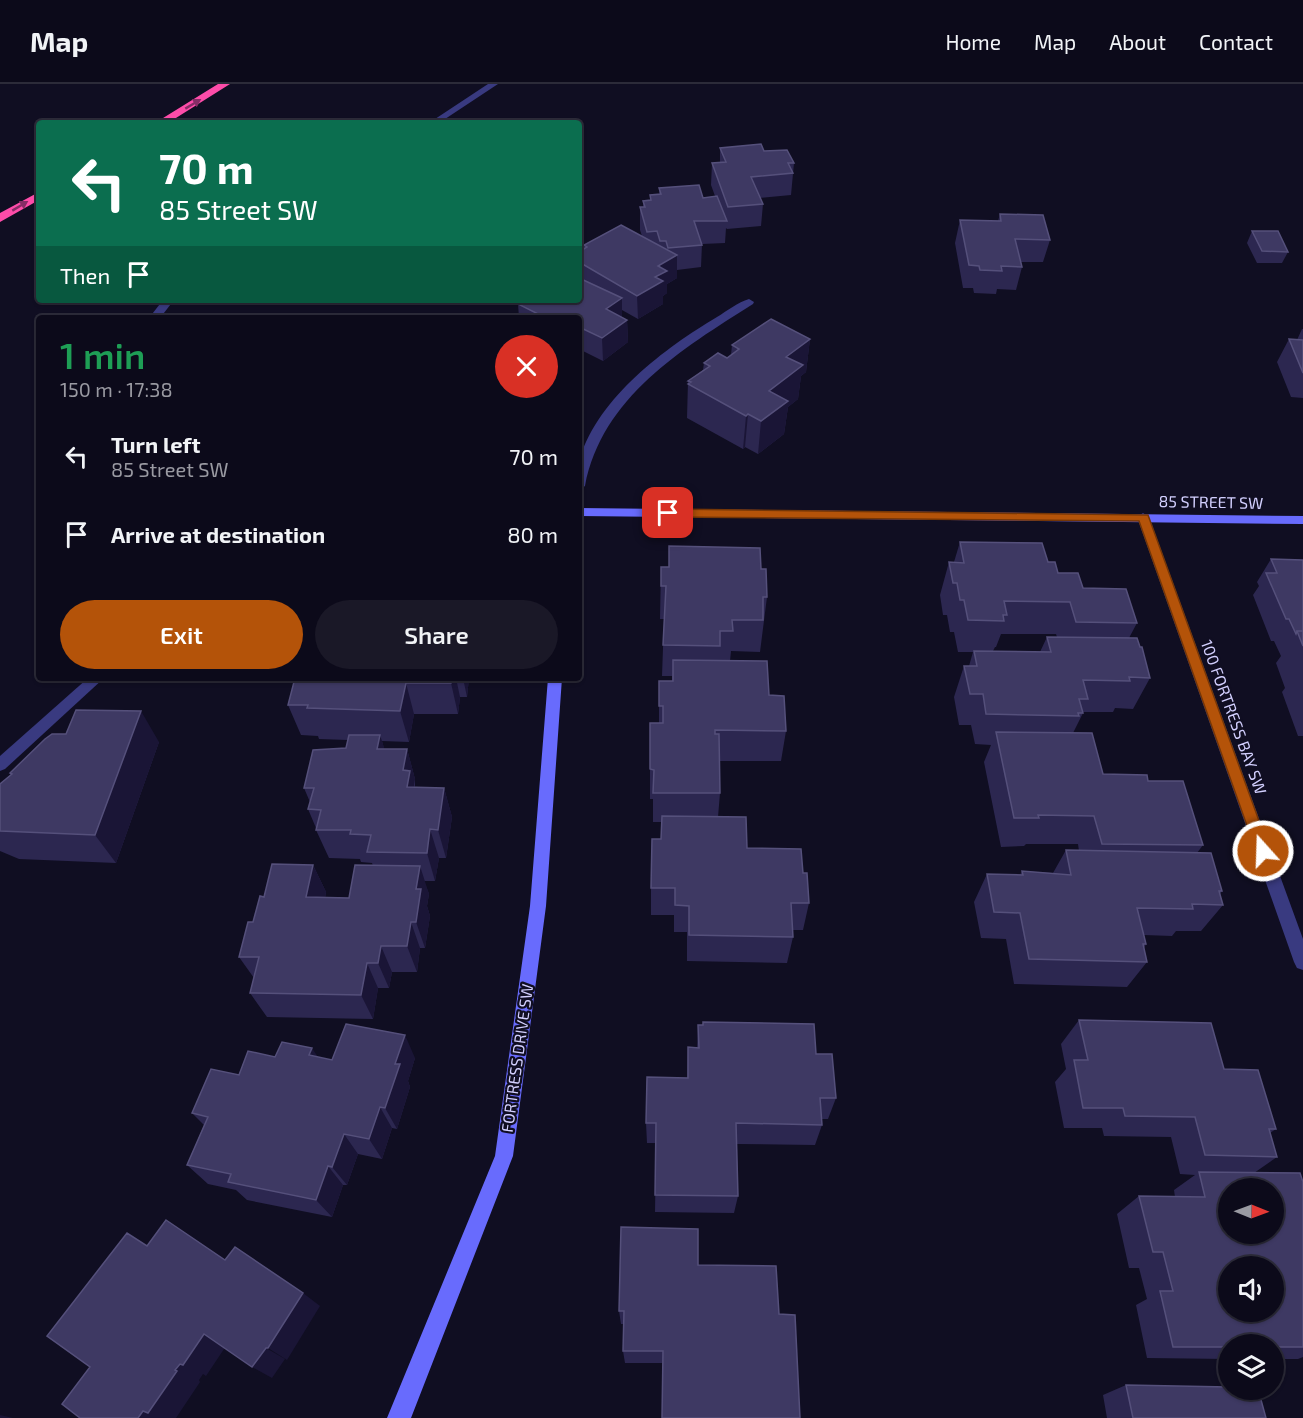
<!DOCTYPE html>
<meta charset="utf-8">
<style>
body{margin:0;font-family:"Exo 2",sans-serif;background:#1a1827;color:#f1f3f6;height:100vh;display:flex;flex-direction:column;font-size:22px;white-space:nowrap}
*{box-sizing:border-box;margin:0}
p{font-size:20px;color:#9a9aa2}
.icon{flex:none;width:33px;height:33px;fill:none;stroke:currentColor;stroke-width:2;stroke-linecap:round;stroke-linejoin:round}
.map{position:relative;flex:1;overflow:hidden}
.details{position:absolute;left:36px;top:231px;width:546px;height:366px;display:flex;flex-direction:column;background:#0c0a1a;border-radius:6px;box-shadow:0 2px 4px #0004,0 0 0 2px #2c2b39}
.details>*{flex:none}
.guide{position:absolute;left:36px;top:36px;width:546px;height:183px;border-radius:6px;box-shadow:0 2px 4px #0004,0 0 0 2px #2c2b39;background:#0b6e4f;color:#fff;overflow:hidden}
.needle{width:39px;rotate:91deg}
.tools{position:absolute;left:1218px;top:1094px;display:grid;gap:12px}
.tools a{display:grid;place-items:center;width:66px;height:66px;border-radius:50%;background:#0c0a1a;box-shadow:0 2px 4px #0004,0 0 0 2px #2c2b39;font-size:30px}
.pin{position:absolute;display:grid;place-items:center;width:51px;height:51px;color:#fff;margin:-26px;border-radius:12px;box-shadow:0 3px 9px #0006}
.me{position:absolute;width:66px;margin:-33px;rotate:340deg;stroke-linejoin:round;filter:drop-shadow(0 0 4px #0008)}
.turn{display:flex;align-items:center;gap:21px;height:126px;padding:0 24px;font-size:27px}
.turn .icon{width:78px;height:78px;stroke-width:2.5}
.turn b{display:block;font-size:42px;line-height:51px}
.then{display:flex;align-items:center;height:57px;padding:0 24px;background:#0003;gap:12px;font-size:22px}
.round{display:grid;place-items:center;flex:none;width:63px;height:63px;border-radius:32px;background:#1a1827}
.head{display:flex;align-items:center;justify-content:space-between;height:102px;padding:0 24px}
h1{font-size:36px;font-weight:600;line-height:45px;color:#1e9e55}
.cta{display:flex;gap:12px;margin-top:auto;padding:12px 24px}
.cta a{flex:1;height:69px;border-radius:36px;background:#b45309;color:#fff;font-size:24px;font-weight:600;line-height:69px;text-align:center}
.cta a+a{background:#1a1827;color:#f1f3f6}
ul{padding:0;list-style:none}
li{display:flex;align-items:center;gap:18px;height:78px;padding:0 24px}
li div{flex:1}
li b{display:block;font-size:22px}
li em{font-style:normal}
header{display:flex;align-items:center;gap:36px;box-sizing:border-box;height:84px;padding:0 30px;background:#0c0a1a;border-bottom:2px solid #2c2b39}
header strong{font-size:28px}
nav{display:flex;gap:33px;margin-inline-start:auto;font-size:21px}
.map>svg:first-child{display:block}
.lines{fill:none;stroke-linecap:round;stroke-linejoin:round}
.lane{fill:#393a80;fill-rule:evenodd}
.street{fill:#393a80;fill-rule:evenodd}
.secondary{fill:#686bfd;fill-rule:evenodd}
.highway{fill:#fd4ca9;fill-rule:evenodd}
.wall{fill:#2c2750;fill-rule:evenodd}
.shaded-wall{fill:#1a1536}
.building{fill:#3e3963;stroke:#55507b;stroke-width:1.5;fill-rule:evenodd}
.oneway{fill:#862d66}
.route{fill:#b45309;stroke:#753606;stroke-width:1.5}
.labels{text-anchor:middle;stroke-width:4.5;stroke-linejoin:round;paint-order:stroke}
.street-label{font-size:16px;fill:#d2cffe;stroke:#100e22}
</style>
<header>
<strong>Map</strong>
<nav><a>Home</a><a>Map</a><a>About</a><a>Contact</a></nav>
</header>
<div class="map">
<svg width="1303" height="1334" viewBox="0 0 1303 1334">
<rect width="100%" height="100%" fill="#100e22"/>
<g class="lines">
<path class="lane" d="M88,594h16l-99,91 -5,2v-15z"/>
<path class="street" d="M488,0h10l-59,39h-10z
M749,215l5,3 -1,2c-71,45 -151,93 -168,182l-6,4c0,-10 -2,-23 1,-32 19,-61 85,-110 137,-141 10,-6 21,-15 32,-18z
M163,216h11l-14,18h-11z
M1143,429l6,4 154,422v31l-6,-2 -3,-6 -157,-445z"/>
<path class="secondary" d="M579,424l724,8v8l-724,-8z
M548,594h14l-16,228 -33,250 -102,262h-24l108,-262 35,-250z"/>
<path class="highway" d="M218,0h12l-62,39h-13z
M39,108v8l-39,22v-9z"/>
</g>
<path class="wall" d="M720,64l44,3 30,12 -3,32 -31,3 3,6 -2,22 -34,3 -1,-1 -1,15 -23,1 -1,23 -24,3v8l-10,6v9l-4,3v8l-25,15 -16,-9v7l5,3 1,22 -25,19 -24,-12v-31h-60l-1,-14 61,-4v-38l5,-13v-4l58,-9 -2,-6v-23h3v-6l7,-1v-5l9,-1v-6l44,10 12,-2 -4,-11 1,-22 8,-1z
M1000,130l50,26 -7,22h-22l1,5 -6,23 -19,-1 -1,5 -22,-1 -1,-5h-10l-8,-45 5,-23 38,1z
M1252,147l36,21 -6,11h-25l-10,-20z
M1302,245h1v69l-12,-1 -14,-35 12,-23 8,1z
M810,255l-4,33 -5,4 -3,23 -10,8 -4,27 -26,20 -13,-7 -2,2 -56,-31 1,-37 15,-11 1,-7 23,-5 4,-3 1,-10z
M960,458l88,20 10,11 79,50 -8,15 21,40 -17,31 -18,-1 -2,4h-31l1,1 -10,20 30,41 45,7 55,64 -6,8 25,38 -2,3 3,11 -22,26h-25l-4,5 -28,-1 2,9 -2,4 3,14 -20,25 -113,-3 -8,-45 -25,-1 -7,-36 13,-28 33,1 2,-4 31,2 13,-23 13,1 -1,-7h-52l-2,2 -23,1 -17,-85 7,-17 -16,-1 -4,-19h-12l-5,-28 10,-31h5l4,-14h-15l-4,-20h-4l-3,-17h-4l-3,-20 9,-33h5zM1001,550h55l1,3h-10l-7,15 -47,-1 2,-4h1z
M1271,475l32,1v176h-5l-16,-44 3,-4 -9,-25 5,-7 -7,-15h-3l-18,-46 6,-9 -2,-4z
M661,483l100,2 6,28 -7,55 -29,-1 -1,10 39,34 17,36 -5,30h-61v32l-2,24 29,31 56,25 6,30 -6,27h-10v7l-6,26 -100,-2v-29h-13v-17h-23v-27l10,-49 1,-17h-9v-23h-3v-76h9v-42h13v-5h-10l2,-57h-4z
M295,594h174l-2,19h-7l-2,17h-44l-5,28 -27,-1 2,8h23l8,30v8l29,1 8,29 -6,41h-7l-4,23h-11l5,13 -2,12 3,10 -5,32h-5l-3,24h-25l-3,16h-11l-5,31 -106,-2 -17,-24 4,-15 -15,-21 25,-60 49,-32 13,27 -1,6h24l24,-32 -1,-3 -11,-1 -1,-3 -31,-1 -13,-28v-2l-8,-19 2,-7 -6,-14 42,-40 2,-8 -29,-1 -1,-3 -17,-1 -13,-30z
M159,658l-43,121 -97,-4 -19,-8v-67l11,-10 -1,-1z
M1079,936l145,49 52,60 -6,4 7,24 -23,16 49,9v175l-5,2h-24v-15h-46v15l-81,-1 -11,-53 11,-6 -8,-31h-10l-12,-54 22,-18 36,1 -1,-7 21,-15 -15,-1 -9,-37 -67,-1 -2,-8h-38l-9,-46 11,-13 -5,-25z
M698,941l118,29 20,44 -8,21h-6v6l-7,20 -78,-1 1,52 -4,17 -79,-1 1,-69h-9l-1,-20 41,-45 1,-31 9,1z
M275,973h43l14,3 83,-2 -7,23 2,6 -13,42 -5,-1 -10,31 -24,-5 -11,31h-4l-11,32 -85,-17 -11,-10 -28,-6 -21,-19 17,-40 -12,-12 47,-38z
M698,1145l-36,134h-37l-2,-12 1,-27h-3l-2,-13z
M1126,1301l140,33h-159l-4,-23z"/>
<path class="shaded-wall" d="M677,171v23l-10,6v9l-4,3v8l-25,15 -1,-23 18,-19 3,-11z
M622,214v23l-16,-12z
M627,236l1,22 -25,19 -1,-23z
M810,255l-4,33 -5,4 -3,23 -10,8 -4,27 -26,20 3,-33 8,-30 17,-34z
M748,330l-3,33 -2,2 3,-33z
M452,594h4l4,19 -2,17 -7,-31z
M463,594h6l-2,19z
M406,599l8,31 -5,28 -9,-31z
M141,627l18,31 -43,121 -21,-28z
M380,651l10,31 -13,-17z
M407,665l8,30 -1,6 5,15 -3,16 -13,-46z
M444,704l8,29 -6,41 -8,-28z
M430,745l9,29 -4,23 -8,-28z
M313,781l13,27 -6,32 -14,-27z
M420,782l9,28 -2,12 3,10 -5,32 -9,-26v-33z
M411,838l9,26 -3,24 -10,-26z
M381,862l11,26 -3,16 -11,-25z
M367,879l11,25 -5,31 -12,-24z
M405,951l10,23 -7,23 2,6 -13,42 -12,-21 10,-44z
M312,964l15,23 -18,-16z
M380,1023l12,21 -10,31 -13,-20z
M344,1050l14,20 -11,31 -15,-18z
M328,1082l15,19 -11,32 -16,-17z
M303,1209l17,13 -33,54 -19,-12z
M204,1250l22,12 -20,30 -3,-2 -4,6 1,2 -24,36h-11l-17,-5 27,-43z
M266,1264l19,11 -13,19 -20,-11z
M143,1327l22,7h-27z
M0,1331l13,3h-13z"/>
<path class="building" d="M761,60l3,7 23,-1 7,13h-6l5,10 -42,4 12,27 -35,3 -16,-44 14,-1 -6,-14z
M699,101l4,13 14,-2 10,25h-33l8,24 -34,3 -2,-7h-6l-3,-10 -10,1 -7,-25h5l-2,-6 8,-1 -1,-5 11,-1 -2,-6z
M1000,130l43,1 7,25 -35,-1 7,28 -21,-1 1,5 -22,-1 -1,-4 -10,-1 -9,-45 41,1z
M621,141l56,30 -19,11 9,5 -12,6 8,4 -26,15 -58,-34v-10l8,-5 -3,-2z
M1252,147h26l10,21 -26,-1z
M579,194l43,20 -16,11 21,11 -25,18 -23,-11v-9h-18l-6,-3 -4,3h-5l-28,-14 6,-4h55z
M771,235l39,20 -24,18 17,8 -34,26 19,10 -27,20 -13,-7 -2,2 -58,-32 3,-2 -3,-1 22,-15 -6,-3 14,-10 9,5 12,-9 -7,-4z
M1289,255l14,1v33z
M960,458l82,1 6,19h7l3,11h20l5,15 43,1 11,34 -61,-1 -6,-20 -66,-1 3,14h-4l1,6 -36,-1 -4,-20h-4l-3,-17h-4l-4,-21 15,1z
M669,462l91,2 1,21h5l1,28h-4v23h-31l1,11h-13v15l-57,-1 3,-59h-5v-19h8z
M1271,475l32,1v71h-6l-1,3 -7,-15h-3l-20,-46h11z
M1297,547h6v15z
M1047,553l90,1 3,9h2l8,31 -21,-1 1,4 -47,-1 5,19h-9l4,14h-5l1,3 -93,-2 -3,-20h-13l-6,-28h13l-3,-15 77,1z
M673,576l94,1 2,34 15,1 2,35 -71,-1v4h4l1,59h-67l1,-23 -4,-1v-46h13v-17h-4v-25h14z
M295,594h157l-1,5h-45l-6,28 -93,-3 1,-3h-20z
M76,626l65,1 -46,124 -95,-4v-47l12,-10 -2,-1 35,-34 7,-5h14z
M996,648l96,1 11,41 44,1 1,6h35l20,64 -101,-1 -8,-28 -56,-1 1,3h-25z
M349,651h31l-3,14h30l-4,21 7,1 -3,16 37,1 -6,42 -8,-1 -3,24 -60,-1 4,-17 -21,-1 1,-4h-35l5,-20 -13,-1 6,-21h-10l9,-38 33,-2z
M662,732l84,1 1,31 54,1 2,24h4l2,30h-18l2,34 -104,-2v-29l-14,-1v-17h-24l1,-49h9z
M1066,766l145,3 11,38h-3l4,14 -31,-1 1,5 -56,-1 9,36h-3l4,18 -118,-3 -9,-46 -26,-1 -7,-38 36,1 -1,-4 49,4z
M272,780l41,1 -7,32 43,1 6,-33 65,1 -4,23h5l-5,33h-5l-4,24h-26l-3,17h-11l-6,32 -111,-2 9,-36h-20l9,-35h5l7,-26 4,1z
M1079,936l132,3 13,46 34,1 18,59h-7l8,28 -72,-2 -10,-38 -70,-1 -2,-8h-40l-9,-48h14z
M703,938l111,2 2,30h16l4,44h-16l2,27 -86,-2 2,73 -83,-1 1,-72h-10l1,-46 41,1v-31l11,1 -1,-23h5z
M346,940l59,11 -10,29h5l-15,44 -5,-1 -11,32 -25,-5 -12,33 -4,-1 -12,34 -88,-18 3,-8 -44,-9 21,-48 -16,-4 19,-44 28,6 9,-24 27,6 7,-15 30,6 -3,7 23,5z
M1199,1088l101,1 3,9v165h-29v-3h-46v3h-55l-13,-56h13l-10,-39h-10l-14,-56 66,1zM1228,1104h46v45h-46zM1228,1182h46v45h-46z
M166,1136l59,40 10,-13 68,46 -35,55h-2l-14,19 -48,-33 -21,31 -3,-1 -5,6 2,1 -29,42 -5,-2 -5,7h-58l-18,-14 28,-37 -43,-31 80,-103 20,13z
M621,1143l77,2v36l78,1 3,48 16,1 5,103h-138l1,-67h-40l1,-40h-5z
M1126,1301l102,2v2h30l8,29h-133z"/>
<defs><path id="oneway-solid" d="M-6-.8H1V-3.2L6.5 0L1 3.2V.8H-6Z" transform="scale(1.5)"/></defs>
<g class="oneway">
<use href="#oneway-solid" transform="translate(193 20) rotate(-31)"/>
<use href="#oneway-solid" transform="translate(20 122) rotate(-31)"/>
</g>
<path class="route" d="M668,425l480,6 122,336 -2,5 -5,1 -5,-1 -2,-5 -117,-330 -471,-4 -6,-4z"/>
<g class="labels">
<g class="street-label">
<text transform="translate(1211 418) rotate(1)" y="6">85 STREET SW</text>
<text transform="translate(1234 633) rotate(70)" y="6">100 FORTRESS BAY SW</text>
<text transform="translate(517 974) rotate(-82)" y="6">FORTRESS DRIVE SW</text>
</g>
</g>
</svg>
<div class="tools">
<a><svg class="needle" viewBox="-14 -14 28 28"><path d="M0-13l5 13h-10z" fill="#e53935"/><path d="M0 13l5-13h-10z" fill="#9a9aa2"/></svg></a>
<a><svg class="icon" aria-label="sound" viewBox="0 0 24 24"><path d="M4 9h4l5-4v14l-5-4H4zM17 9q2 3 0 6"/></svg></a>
<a><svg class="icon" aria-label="layers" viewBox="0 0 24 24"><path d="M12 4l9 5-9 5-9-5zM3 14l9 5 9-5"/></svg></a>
</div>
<div class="pin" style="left:668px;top:429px;background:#d93025"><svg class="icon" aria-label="arrive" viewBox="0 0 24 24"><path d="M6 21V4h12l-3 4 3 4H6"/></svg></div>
<svg class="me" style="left:1263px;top:767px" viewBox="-20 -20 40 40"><circle r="17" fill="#b45309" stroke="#fff" stroke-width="3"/><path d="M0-11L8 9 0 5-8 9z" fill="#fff"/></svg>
<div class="guide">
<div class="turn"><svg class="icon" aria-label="left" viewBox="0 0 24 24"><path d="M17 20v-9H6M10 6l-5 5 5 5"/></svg><div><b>70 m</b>85 Street SW</div></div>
<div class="then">Then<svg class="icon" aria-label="arrive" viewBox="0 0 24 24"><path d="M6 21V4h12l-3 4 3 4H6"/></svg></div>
</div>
<section class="details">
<div class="head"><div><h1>1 min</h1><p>150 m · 17:38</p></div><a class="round" style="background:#d93025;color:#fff"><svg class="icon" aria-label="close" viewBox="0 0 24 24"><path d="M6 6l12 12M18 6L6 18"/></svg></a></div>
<ul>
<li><svg class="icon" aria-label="left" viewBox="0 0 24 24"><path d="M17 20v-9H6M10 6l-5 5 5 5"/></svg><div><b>Turn left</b><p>85 Street SW</p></div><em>70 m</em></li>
<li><svg class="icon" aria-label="arrive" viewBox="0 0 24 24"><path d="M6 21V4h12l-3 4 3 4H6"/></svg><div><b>Arrive at destination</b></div><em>80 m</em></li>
</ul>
<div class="cta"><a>Exit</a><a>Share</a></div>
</section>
</div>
